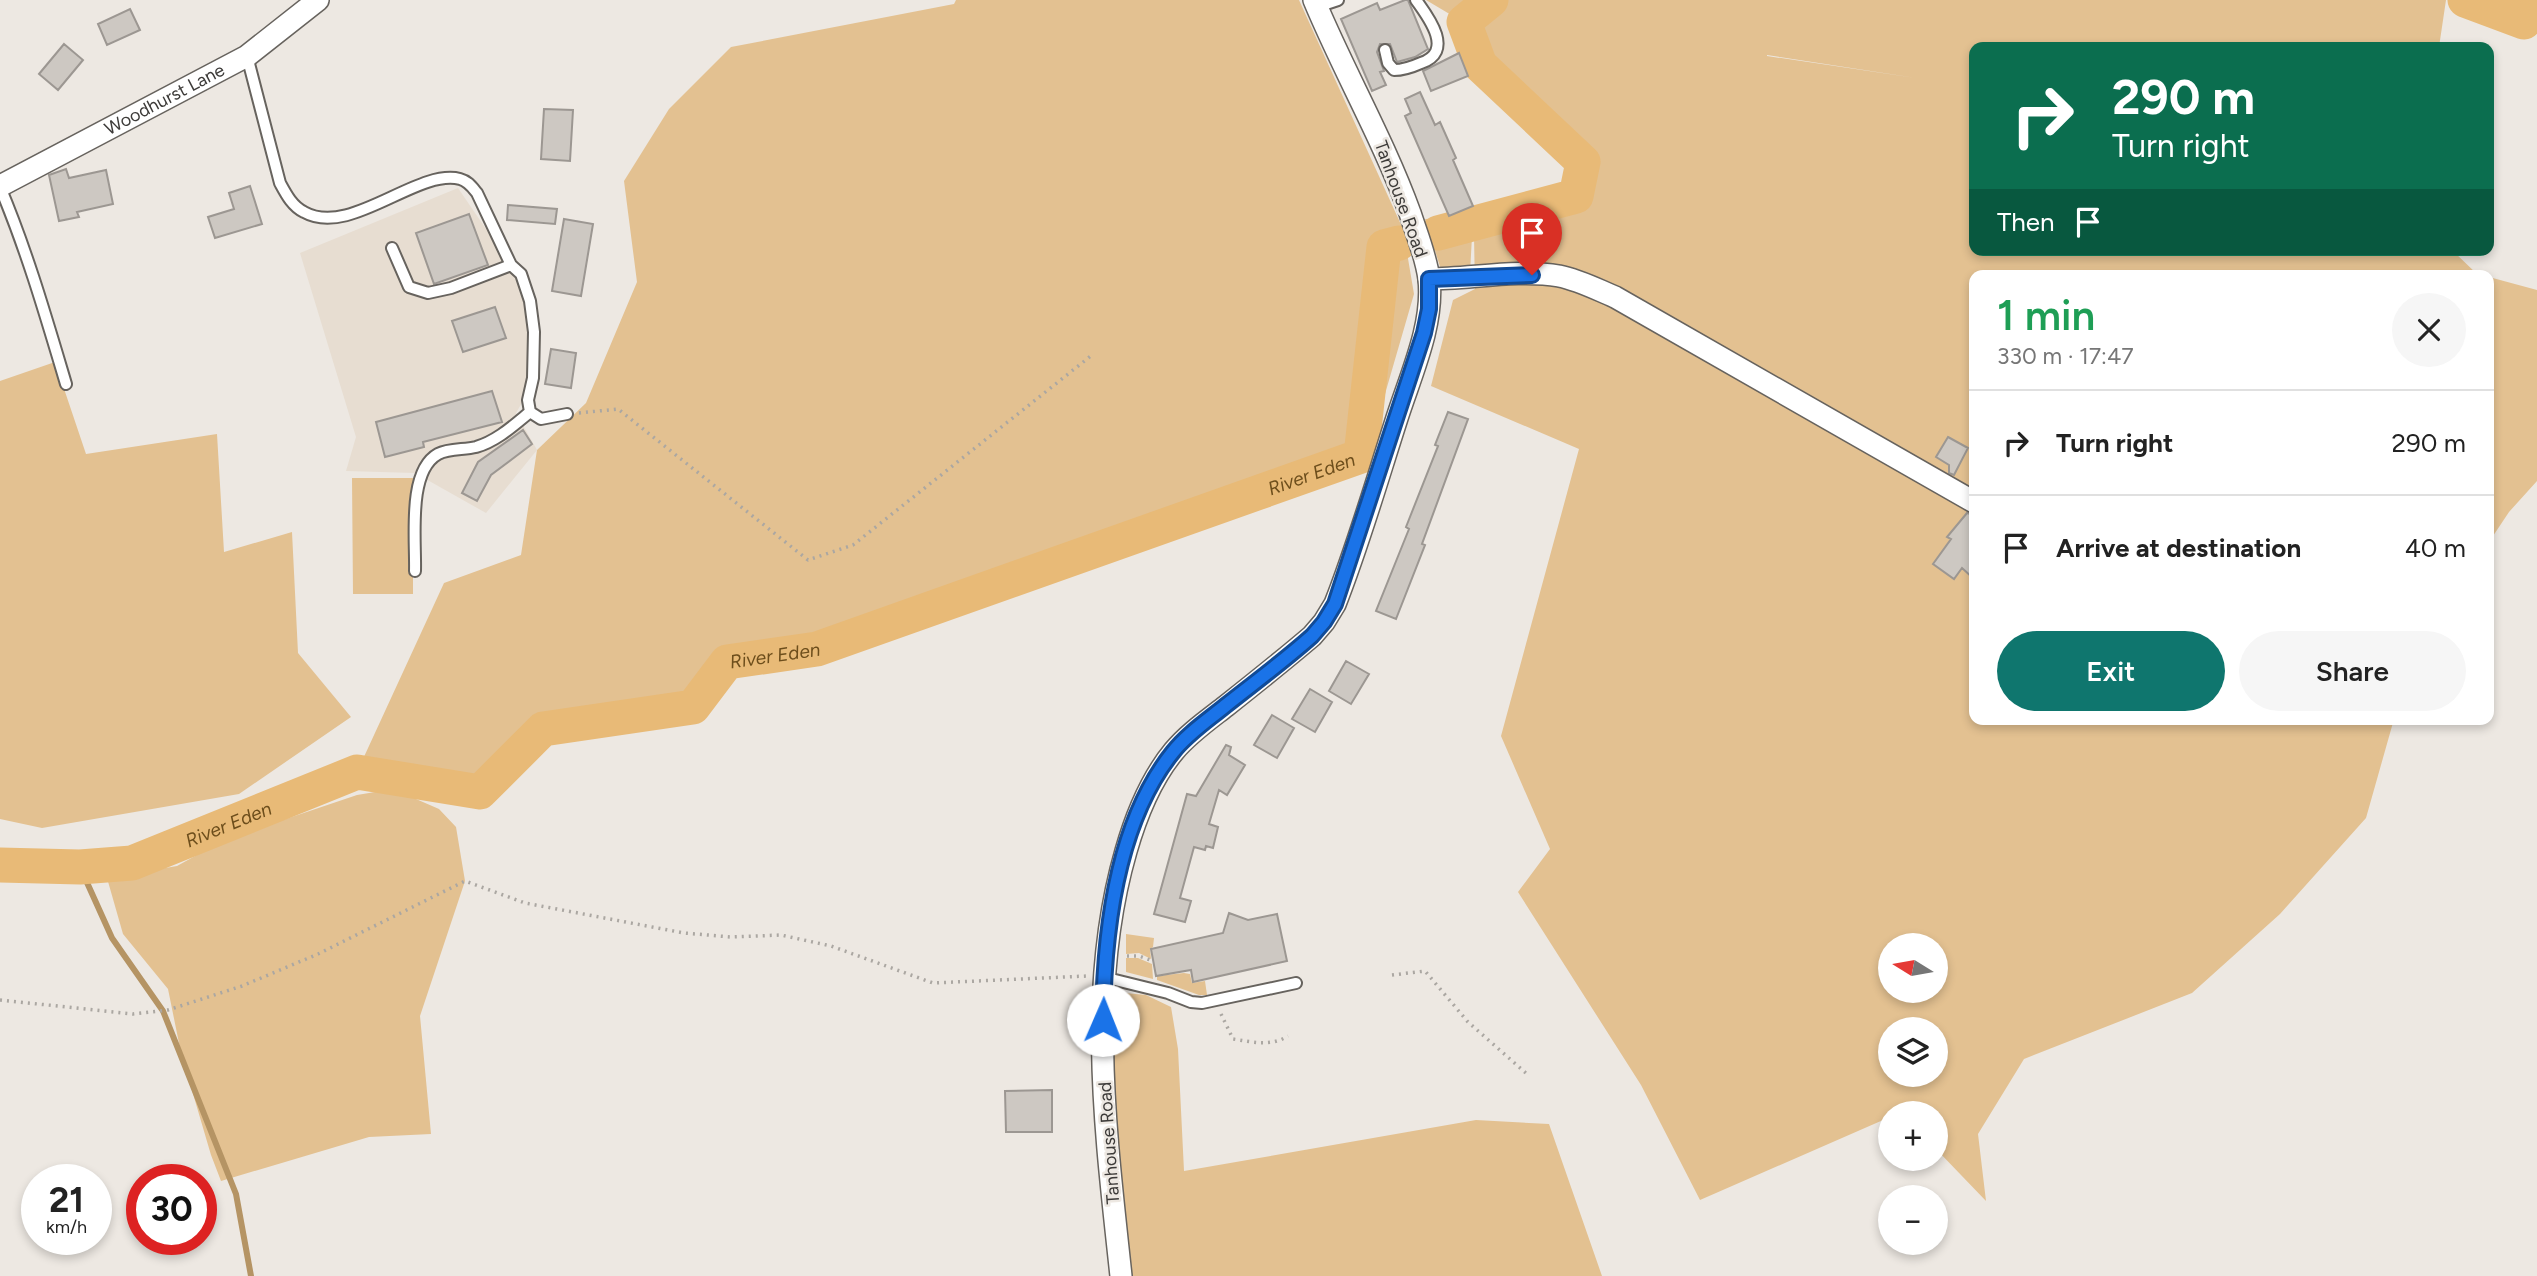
<!DOCTYPE html>
<meta charset="utf-8">
<style>
body{margin:0;font-family:Figtree,sans-serif;background:#f6f6f6;color:#222;height:100vh;display:flex;flex-direction:column;font-size:26px;white-space:nowrap}
*{box-sizing:border-box;margin:0}
p{font-size:23px;color:#767676}
.icon{flex:none;width:38px;height:38px;fill:none;stroke:currentColor;stroke-width:2;stroke-linecap:round;stroke-linejoin:round}
.map{position:relative;flex:1;overflow:hidden}
.drawer{position:absolute;left:1969px;top:270px;width:525px;height:455px;display:flex;flex-direction:column;background:#fff;border-radius:14px;box-shadow:0 4px 10px #0003}
.drawer>*{flex:none}
.top-card{position:absolute;left:1969px;top:42px;width:525px;height:214px;border-radius:14px;box-shadow:0 4px 10px #0003;background:#0b6e4f;color:#fff;overflow:hidden}
.needle{width:46px;rotate:281deg}
.tools{position:absolute;left:1878px;top:933px;display:grid;gap:14px}
.tools a{display:grid;place-items:center;width:70px;height:70px;border-radius:50%;background:#fff;box-shadow:0 4px 10px #0003;font-size:35px}
.speed{position:absolute;left:21px;top:1164px;display:flex;gap:14px;font-size:35px;font-weight:700;text-align:center}
.speed>*{display:grid;place-content:center;width:91px;height:91px;border-radius:50%;background:#fff;box-shadow:0 4px 10px #0003;line-height:1}
.speed small{font-size:18px;font-weight:400}
.speed .limit{border:10px solid #d22;background:#fff;color:#111}
.pin{position:absolute;display:grid;place-items:center;width:60px;height:60px;color:#fff;margin:-72px -30px;border-radius:50% 50% 50% 0;rotate:-45deg;box-shadow:0 0 7px #0007}
.pin .icon{rotate:45deg}
.me{position:absolute;width:77px;margin:-38px;rotate:1deg;stroke-linejoin:round;filter:drop-shadow(0 0 5px #0008)}
.turn{display:flex;align-items:center;gap:24px;height:147px;padding:0 28px;font-size:32px}
.turn .icon{width:91px;height:91px;stroke-width:2.5}
.turn b{display:block;font-size:49px;line-height:60px}
.then{display:flex;align-items:center;height:66px;padding:0 28px;background:#0003;gap:14px;font-size:26px}
.round{display:grid;place-items:center;flex:none;width:74px;height:74px;border-radius:37px;background:#f6f6f6}
.summary{display:flex;align-items:center;justify-content:space-between;height:119px;padding:0 28px}
h1{font-size:42px;font-weight:600;line-height:52px;color:#1e9e55}
.action{display:flex;gap:14px;margin-top:auto;padding:14px 28px}
.action a{flex:1;height:80px;border-radius:42px;background:#0f766e;color:#fff;font-size:28px;font-weight:600;line-height:80px;text-align:center}
.action a+a{background:#f6f6f6;color:#222}
ul{padding:0;list-style:none}
li{display:flex;align-items:center;gap:21px;height:105px;padding:0 28px;border-top:2px solid #e0e0e0}
li div{flex:1}
li b{display:block;font-size:26px}
li em{font-style:normal}
.map>svg:first-child{display:block}
.built{fill:#e7ddd1}
.green{fill:#e3c191;fill-rule:evenodd}
.lines{fill:none;stroke-linecap:round;stroke-linejoin:round}
.stream{stroke:#b59464;stroke-width:6}
.river{stroke:#e8ba77;stroke-width:35}
.building{fill:#cdc8c2;stroke:#9c9792;stroke-width:2}
.service-casing{stroke:#67635e;stroke-width:14}
.minor-casing{stroke:#67635e;stroke-width:24}
.path{stroke:#aba7a2;stroke-width:3.5;stroke-dasharray:2 5;stroke-linecap:butt}
.service{stroke:#fff;stroke-width:10}
.minor{stroke:#fff;stroke-width:21}
.route-casing{stroke:#114b97;stroke-width:18}
.route{stroke:#1a73e8;stroke-width:12}
.labels{text-anchor:middle;stroke-width:5;stroke-linejoin:round;paint-order:stroke}
.street-label{font-size:18px;fill:#3d3b39;stroke:#ede8e2}
.water-label{font-size:19px;font-style:italic;fill:#6d4e1c;stroke:#ede8e2}
</style>
<div class="map">
<svg width="2537" height="1276" viewBox="0 0 2537 1276">
<rect width="100%" height="100%" fill="#ede8e2"/>
<path class="built" d="M458,188l60,88 14,56 -3,47 -5,20 -8,14 21,37 -51,63 -71,-40 -69,-2 10,-34 -56,-184z"/>
<path class="green" d="M956,0h343l104,229 11,65 -29,100 -24,62 -544,193 -89,13 -35,45 -150,22 -63,63 -123,-20 87,-189 77,-28 16,-105 49,-47 51,-121 -13,-101 45,-72 62,-62 223,-43z
M1426,0h1020l-7,47h-465v203h478l26,25h-504v444h420l-28,99 -86,96 -88,79 -168,66 -46,75 8,67 -50,-52v-36h-46v4l-190,83 -59,-115 -123,-193 32,-43 -49,-113 78,-287 -148,-63 22,-86 22,-11 -1,-53 24,-17 78,-24 -7,-47 -89,-83 -17,-43zM1767,55l149,23 -149,-22zM1890,945h46v45h-46zM1890,1029h46v45h-46z
M2465,0h61l-2,22z
M1473,218l-3,55 -27,3 -18,-57z
M2489,277l48,13v191l-28,31 -20,30z
M55,362l31,92 131,-20 7,118 68,-20 6,121 53,64 -112,77 -197,34 -42,-9v-438z
M352,478h61v116h-60z
M393,789l46,20 17,18 9,54 -45,135 11,118 -62,3 -148,44 -10,-26 -30,-102 -13,-64 -45,-55 -16,-56 70,-12 47,-26 133,-45z
M1126,934l28,4 -1,9 -3,2 1,10 -12,-6 -13,1z
M1126,958h12l14,6 1,15 -27,-7z
M1184,973l6,1 2,9 13,-2 2,14h-8l-42,-15v-4z
M1125,993l21,2 25,12 7,42 6,122 292,-51 73,4 53,152h-474l-16,-208 1,-49 3,-17z"/>
<g class="lines">
<path class="stream" d="M80,867l32,71 51,73 73,183 15,82"/>
<g class="river">
<path d="M2465,0l59,22 2,-22"/>
<path d="M1438,233l138,-37 7,-34 -103,-97 -16,-43 27,-22"/>
<path id="s1" d="M0,865l80,2 52,-4 225,-91 123,20 63,-63 150,-22 34,-45 90,-13 544,-193 23,-209 15,-4"/>
</g>
</g>
<path class="building" d="M1405,0h3l20,49 -13,8 -18,5 -7,-18h-10l-3,8 7,19 -4,1 6,13 -14,6 -31,-72 36,-16 3,7z
M130,9l10,21 -33,15 -9,-21z
M64,44l19,16 -25,30 -19,-16z
M1459,53l9,23 -37,15 -8,-20z
M1420,92l15,33 5,-3 16,36 -3,2 20,46 -24,10 -44,-100 6,-3 -6,-14z
M544,109l29,1 -3,51 -29,-2z
M66,169l3,9 37,-8 7,34 -36,8 2,5 -20,4 -10,-46z
M250,186l12,38 -47,14 -7,-21 26,-8 -5,-16z
M508,205l49,4 -2,15 -48,-4z
M469,214l19,51 -54,19 -18,-51z
M564,219l29,5 -12,72 -29,-5z
M495,307l11,31 -43,14 -11,-31z
M551,349l25,4 -5,35 -26,-4z
M492,391l10,31 -79,20 1,5 -39,10 -9,-35z
M1448,412l20,7 -46,125 3,1 -29,74 -20,-8 33,-82 -3,-2 32,-81 -3,-1z
M523,430l9,14 -41,31 -14,26 -15,-8 16,-31z
M1948,437l20,11 -14,27 -5,-2v-8l-13,-8z
M1967,513l7,2v64l-12,-11 -8,11 -21,-15 18,-25 -4,-2z
M1346,661l23,13 -18,30 -22,-13z
M1310,689l22,13 -17,30 -23,-13z
M1272,715l22,13 -17,30 -23,-13z
M1226,745l5,2 -2,8 16,10 -18,30 -8,-5 -10,34 9,3 -5,21 -7,-2 -1,4 -11,-3 -14,51 11,3 -6,21 -31,-8 33,-120 9,2z
M1229,913l19,7 29,-6 10,47 -94,21 -2,-12 -35,6 -5,-27 72,-16z
M1052,1090v42h-46l-1,-41z"/>
<g class="lines">
<defs>
<path id="service" d="M1317,7l21,-7
M1385,50l3,13 6,7c10,0 18,-3 27,-7 33,-11 9,-44 -5,-63
M247,56l33,127c6,11 12,23 24,29 46,26 113,-44 156,-33 8,2 12,8 17,14l34,72 10,9 9,27 4,31 -1,46 -5,22 2,12 11,7 26,-5
M0,187c27,64 46,130 66,197
M392,248l17,39 19,6 23,-5 60,-23
M415,571c1,-31 -8,-100 23,-117 11,-6 26,-4 38,-7 21,-6 38,-22 54,-35
M1103,977l65,16 23,9 11,1 94,-20"/>
<g id="minor">
<path id="s2" d="M0,186l247,-130 71,-56"/>
<path d="M1429,279c41,0 89,-10 130,-3 20,4 37,13 56,21l359,205"/>
<path d="M1121,1276c-15,-141 -35,-287 5,-425 10,-35 24,-71 48,-100 14,-17 34,-31 52,-45 29,-23 58,-46 86,-70l12,-14 11,-18c24,-61 42,-124 62,-186 14,-44 37,-93 32,-139 -3,-23 -12,-44 -19,-66 -27,-74 -66,-141 -96,-213"/>
</g>
</defs>
<use href="#service" class="service-casing"/>
<use href="#minor" class="minor-casing"/>
<path class="path" d="M579,413l39,-4 190,151 45,-15 239,-190
M1127,956h12l14,5
M1392,975l33,-4 43,51 59,52
M0,1000l133,14 35,-4 74,-24 76,-32 147,-73 60,22 159,30 47,4 50,-2 50,11 102,37 154,-7
M1221,1014l12,25c20,3 37,8 55,-3"/>
<use href="#service" class="service"/>
<use href="#minor" class="minor"/>
</g>
<g class="lines">
<defs>
<path id="route" d="M1103,1020c1,-88 13,-197 70,-268 14,-18 35,-32 52,-46 29,-23 59,-45 87,-70l12,-14 11,-18 89,-271 5,-24v-30l103,-4"/>
</defs>
<use href="#route" class="route-casing"/>
<use href="#route" class="route"/>
</g>
<g class="labels">
<g class="street-label">
<text dy="6" stroke="none"><textPath href="#s2" startOffset="186">Woodhurst Lane</textPath></text>
<text transform="translate(1401 199) rotate(70)" y="6">Tanhouse Road</text>
<text transform="translate(1109 1143) rotate(-94)" y="6">Tanhouse Road</text>
</g>
<g class="water-label">
<text dy="7" stroke="none"><textPath href="#s1" startOffset="1412">River Eden</textPath></text>
<text dy="7" stroke="none"><textPath href="#s1" startOffset="845">River Eden</textPath></text>
<text dy="7" stroke="none"><textPath href="#s1" startOffset="236">River Eden</textPath></text>
</g>
</g>
</svg>
<div class="tools">
<a><svg class="needle" viewBox="-14 -14 28 28"><path d="M0-13l5 13h-10z" fill="#e53935"/><path d="M0 13l5-13h-10z" fill="#767676"/></svg></a>
<a><svg class="icon" aria-label="layers" viewBox="0 0 24 24"><path d="M12 4l9 5-9 5-9-5zM3 14l9 5 9-5"/></svg></a>
<a>+</a>
<a>−</a>
</div>
<div class="speed"><div>21<small>km/h</small></div><div class="limit">30</div></div>
<div class="pin" style="left:1532px;top:275px;background:#d93025"><svg class="icon" aria-label="arrive" viewBox="0 0 24 24"><path d="M6 21V4h12l-3 4 3 4H6"/></svg></div>
<svg class="me" style="left:1103px;top:1020px" viewBox="-20 -20 40 40"><circle r="19" fill="#fff"/><path d="M0-13L10 11 0 6-10 11z" fill="#1a73e8"/></svg>
<div class="top-card">
<div class="turn"><svg class="icon" aria-label="right" viewBox="0 0 24 24"><path d="M7 20v-9h11M14 6l5 5-5 5"/></svg><div><b>290 m</b>Turn right</div></div>
<div class="then">Then<svg class="icon" aria-label="arrive" viewBox="0 0 24 24"><path d="M6 21V4h12l-3 4 3 4H6"/></svg></div>
</div>
<section class="drawer">
<div class="summary"><div><h1>1 min</h1><p>330 m · 17:47</p></div><a class="round"><svg class="icon" aria-label="close" viewBox="0 0 24 24"><path d="M6 6l12 12M18 6L6 18"/></svg></a></div>
<ul>
<li><svg class="icon" aria-label="right" viewBox="0 0 24 24"><path d="M7 20v-9h11M14 6l5 5-5 5"/></svg><div><b>Turn right</b></div><em>290 m</em></li>
<li><svg class="icon" aria-label="arrive" viewBox="0 0 24 24"><path d="M6 21V4h12l-3 4 3 4H6"/></svg><div><b>Arrive at destination</b></div><em>40 m</em></li>
</ul>
<div class="action"><a>Exit</a><a>Share</a></div>
</section>
</div>
